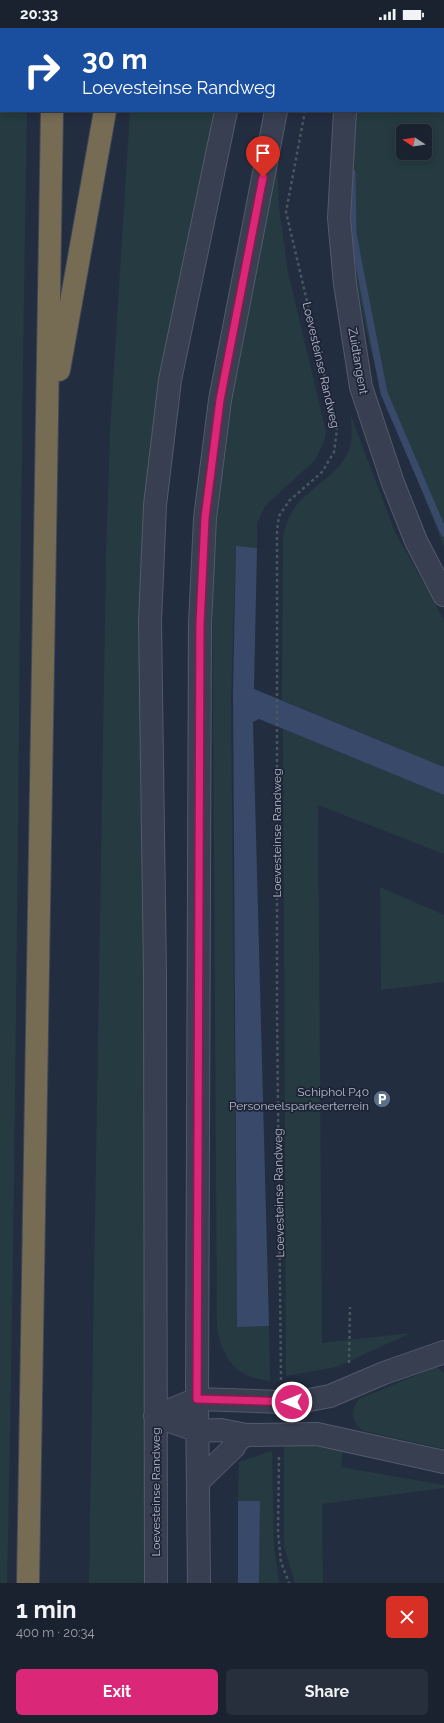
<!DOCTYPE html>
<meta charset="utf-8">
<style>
body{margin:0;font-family:Raleway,sans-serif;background:#272f3c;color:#f1f3f6;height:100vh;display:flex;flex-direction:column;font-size:15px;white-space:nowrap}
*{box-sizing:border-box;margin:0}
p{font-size:13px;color:#9fa4ab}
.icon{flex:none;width:22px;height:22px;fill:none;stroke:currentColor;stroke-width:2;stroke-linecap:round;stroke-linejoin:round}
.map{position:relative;height:1555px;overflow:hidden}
.sheet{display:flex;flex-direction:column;background:#1a2230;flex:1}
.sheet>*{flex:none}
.banner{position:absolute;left:0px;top:0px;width:444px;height:84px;box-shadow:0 2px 10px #0003,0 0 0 1px #383f4c;background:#1a4fa0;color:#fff;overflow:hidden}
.needle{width:26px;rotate:282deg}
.fabs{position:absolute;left:396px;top:96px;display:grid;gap:8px}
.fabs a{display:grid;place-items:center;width:36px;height:36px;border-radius:6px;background:#1a2230;box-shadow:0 2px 10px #0003,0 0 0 1px #383f4c;font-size:20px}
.pin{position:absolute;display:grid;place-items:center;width:34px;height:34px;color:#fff;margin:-41px -17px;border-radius:50% 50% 50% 0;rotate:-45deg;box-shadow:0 0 4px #0007}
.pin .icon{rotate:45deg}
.me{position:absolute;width:44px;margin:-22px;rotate:270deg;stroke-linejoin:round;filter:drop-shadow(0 0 3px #0008)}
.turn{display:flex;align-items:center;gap:14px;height:84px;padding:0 16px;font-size:18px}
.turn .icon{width:52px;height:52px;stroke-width:2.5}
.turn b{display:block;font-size:28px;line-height:34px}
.round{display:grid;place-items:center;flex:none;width:42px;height:42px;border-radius:6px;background:#272f3c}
.head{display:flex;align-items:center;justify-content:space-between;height:68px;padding:0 16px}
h1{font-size:24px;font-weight:700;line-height:30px}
.primary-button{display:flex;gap:8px;margin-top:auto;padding:8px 16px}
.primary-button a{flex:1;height:46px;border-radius:6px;background:#db2777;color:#fff;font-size:16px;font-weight:700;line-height:46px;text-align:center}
.primary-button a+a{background:#272f3c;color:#f1f3f6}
.status{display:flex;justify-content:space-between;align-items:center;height:28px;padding:0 20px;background:#1a2230;direction:ltr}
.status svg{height:11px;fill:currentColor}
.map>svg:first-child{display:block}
.green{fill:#253b41;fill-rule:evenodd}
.water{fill:#38496a}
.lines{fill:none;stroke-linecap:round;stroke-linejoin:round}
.stream{stroke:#38496a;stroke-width:7}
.minor-casing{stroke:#535a6a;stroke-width:24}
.highway-casing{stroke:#404757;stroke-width:24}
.path{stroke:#44585e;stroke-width:2.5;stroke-dasharray:3 3;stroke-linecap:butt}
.minor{stroke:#383f50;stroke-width:22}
.highway{stroke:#766c54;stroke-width:22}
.route-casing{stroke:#8e194d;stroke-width:10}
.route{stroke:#db2777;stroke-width:7}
.labels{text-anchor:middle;stroke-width:3.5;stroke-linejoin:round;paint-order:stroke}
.street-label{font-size:12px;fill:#b4baca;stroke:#1d2435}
.poi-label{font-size:12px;fill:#b4baca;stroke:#1d2435;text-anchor:end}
</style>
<div class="status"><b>20:33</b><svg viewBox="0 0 49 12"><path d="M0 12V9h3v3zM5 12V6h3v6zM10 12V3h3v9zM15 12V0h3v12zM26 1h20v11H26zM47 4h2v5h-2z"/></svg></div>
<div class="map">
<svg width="444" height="1555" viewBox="0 0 444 1555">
<rect width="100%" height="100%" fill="#232d40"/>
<path class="green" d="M0,0h28l-27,1v82h26c-9,491 -9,981 -20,1472h-7z
M366,0h78v519l-57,-143 -18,-60 -15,-73 -11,-99 5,-61h95v-82zM403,103h22v22h-22z
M130,83h88l-66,344 -7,1128h-56l17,-1026 4,-126z
M277,136l2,43 9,65 38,160 -2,10 -9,18 -50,46 -8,18v24l-21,-2 -5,154 6,627 32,-1 1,55c-6,-1 -14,-2 -21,-5 -20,-8 -27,-27 -32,-46l-5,-806 6,-50 43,-256z
M351,388l44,116 49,88v147l-162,-67 1,-161c2,-11 4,-20 10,-29 14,-22 50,-37 57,-63 3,-10 1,-21 1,-31z
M283,701l161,66v59l-126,-49 4,538 89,-10 -75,34 -50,9z
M380,859l64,28v67l-63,8z
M436,1339l8,6v76l-80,-18c-13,-8 -14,-21 -5,-32z
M284,1418h29l30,5 -2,16 103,18v3l-122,16 1,79h-28l-11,-37z
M272,1423l2,95 5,37h-20l1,-82h-22l1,-39z"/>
<path class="water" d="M236,518l21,2 -3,141 190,78v28l-185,-76 -6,3 16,604 -32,1 -4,-638z
M238,1473h22l-1,82h-21z"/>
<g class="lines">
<path class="stream" d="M399,1v-1
M352,145l1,61 31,159 60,140"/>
<defs>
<path id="minor" d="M243,1v-1
M293,1l1,-1
M356,1l1,-1
M345,83l-6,107 6,66 16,103 32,96 23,58 28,54
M155,1388l42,-17 84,3 23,-1 26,-5 54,-23 60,-21
M155,1388l43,15 23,-1 25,5 71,-1 127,28
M199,1453l35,-34 4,-7 8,-5
M156,1555l-1,-608 -5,-354 5,-116 15,-125 56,-269
M199,1555l-2,-184 3,-775 5,-106 15,-118 56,-289"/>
<path id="highway" d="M53,1v-1
M111,1v-1
M59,342l46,-259
M28,1555l24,-1472"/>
</defs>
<use href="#minor" class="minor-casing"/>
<use href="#highway" class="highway-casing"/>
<path class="path" d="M322,1l1,-1
M349,1335l1,-56
M281,1352l-4,-368v-482l2,-14 10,-15 33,-29 12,-20 3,-23 -51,-217 19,-101
M279,1429l-1,75 3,30 8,21"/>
<use href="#minor" class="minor"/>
<use href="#highway" class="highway"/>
</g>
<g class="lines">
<defs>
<path id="route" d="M263,149l-43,223 -15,118 -5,106 -3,775 95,3"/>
</defs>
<use href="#route" class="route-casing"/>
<use href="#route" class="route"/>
</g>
<defs>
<symbol id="parking-disc" viewBox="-11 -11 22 22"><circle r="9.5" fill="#5c6f8a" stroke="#1d2435"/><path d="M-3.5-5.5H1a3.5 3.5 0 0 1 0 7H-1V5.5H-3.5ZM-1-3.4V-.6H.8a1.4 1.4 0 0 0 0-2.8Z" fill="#fff"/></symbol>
</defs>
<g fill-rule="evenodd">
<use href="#parking-disc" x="372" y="1061" width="20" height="20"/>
</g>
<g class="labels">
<g class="street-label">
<text transform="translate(358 333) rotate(80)" y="4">Zuidtangent</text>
<text transform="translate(321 337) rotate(77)" y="4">Loevesteinse Randweg</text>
<text transform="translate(277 805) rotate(-90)" y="4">Loevesteinse Randweg</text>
<text transform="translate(279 1165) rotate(-91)" y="4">Loevesteinse Randweg</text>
<text transform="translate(156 1464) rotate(-90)" y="4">Loevesteinse Randweg</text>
</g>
<g class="poi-label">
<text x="369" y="1068">Schiphol P40<tspan x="369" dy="14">Personeelsparkeerterrein</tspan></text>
</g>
</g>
</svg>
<div class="fabs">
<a><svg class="needle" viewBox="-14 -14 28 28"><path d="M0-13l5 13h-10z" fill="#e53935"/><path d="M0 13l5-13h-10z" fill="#9fa4ab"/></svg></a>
</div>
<div class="pin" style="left:263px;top:149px;background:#d93025"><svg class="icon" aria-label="arrive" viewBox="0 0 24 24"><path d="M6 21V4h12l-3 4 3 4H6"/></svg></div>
<svg class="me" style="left:292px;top:1374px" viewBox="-20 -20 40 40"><circle r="17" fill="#db2777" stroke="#fff" stroke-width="3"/><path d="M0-11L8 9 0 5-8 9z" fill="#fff"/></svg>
<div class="banner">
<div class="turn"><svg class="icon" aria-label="right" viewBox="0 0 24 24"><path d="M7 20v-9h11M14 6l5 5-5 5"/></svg><div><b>30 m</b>Loevesteinse Randweg</div></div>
</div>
</div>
<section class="sheet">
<div class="head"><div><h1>1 min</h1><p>400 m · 20:34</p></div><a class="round" style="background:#d93025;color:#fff"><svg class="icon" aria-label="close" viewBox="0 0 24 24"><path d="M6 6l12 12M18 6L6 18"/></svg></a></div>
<div class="primary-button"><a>Exit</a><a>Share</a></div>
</section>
